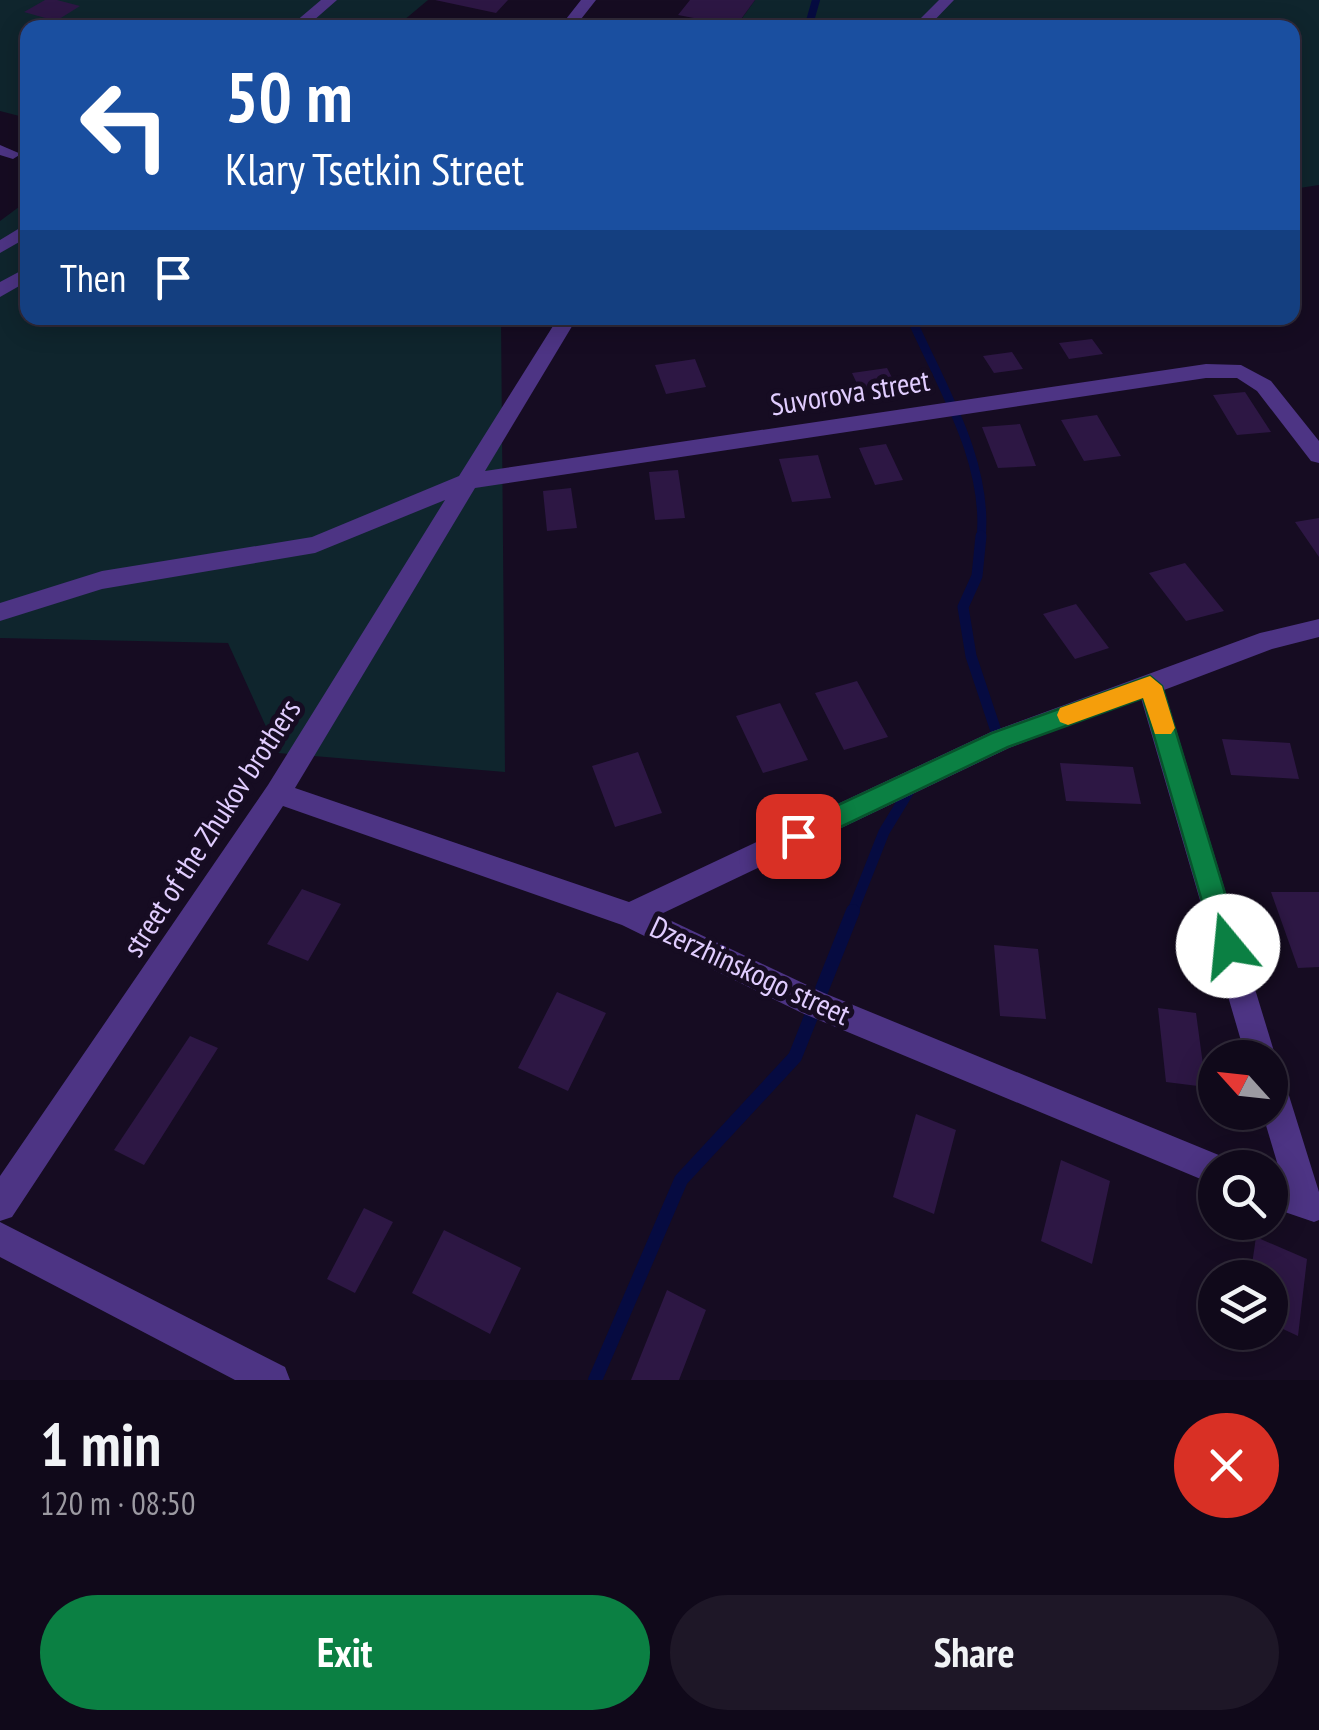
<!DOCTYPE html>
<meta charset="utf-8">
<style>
body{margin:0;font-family:"PT Sans Narrow",sans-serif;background:#1e1727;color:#f1f3f6;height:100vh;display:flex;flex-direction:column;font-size:38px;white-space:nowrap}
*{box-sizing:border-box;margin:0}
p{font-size:32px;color:#9c9aa2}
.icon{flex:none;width:55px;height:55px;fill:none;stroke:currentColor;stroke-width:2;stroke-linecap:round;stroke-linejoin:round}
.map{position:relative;height:1380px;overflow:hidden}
.panel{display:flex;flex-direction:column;background:#10091a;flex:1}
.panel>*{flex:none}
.banner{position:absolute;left:20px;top:20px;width:1280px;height:305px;border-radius:20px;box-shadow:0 5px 25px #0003,0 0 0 2px #302a39;background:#1a4fa0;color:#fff;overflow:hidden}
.needle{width:65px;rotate:297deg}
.controls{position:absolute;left:1198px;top:1040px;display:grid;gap:20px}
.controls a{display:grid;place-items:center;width:90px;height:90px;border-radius:50%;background:#10091a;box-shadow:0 5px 25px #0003,0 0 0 2px #302a39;font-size:50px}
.pin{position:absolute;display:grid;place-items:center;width:85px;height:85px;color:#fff;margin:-42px;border-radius:20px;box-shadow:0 5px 15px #0006}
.me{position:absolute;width:110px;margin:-55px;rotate:343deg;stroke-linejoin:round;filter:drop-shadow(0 0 8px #0008)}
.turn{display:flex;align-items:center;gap:35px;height:210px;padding:0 40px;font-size:45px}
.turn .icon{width:130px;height:130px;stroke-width:2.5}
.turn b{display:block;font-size:70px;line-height:85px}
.then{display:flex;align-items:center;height:95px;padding:0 40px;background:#0003;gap:20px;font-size:38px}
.round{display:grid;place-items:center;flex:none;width:105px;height:105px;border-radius:52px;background:#1e1727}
.summary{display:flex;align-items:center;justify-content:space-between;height:170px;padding:0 40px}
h1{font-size:60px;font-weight:600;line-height:75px}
.primary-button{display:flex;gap:20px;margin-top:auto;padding:20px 40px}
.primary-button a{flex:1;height:115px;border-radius:60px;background:#0b8043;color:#fff;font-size:40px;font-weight:600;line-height:115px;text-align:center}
.primary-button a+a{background:#1e1727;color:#f1f3f6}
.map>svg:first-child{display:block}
.green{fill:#0f252d}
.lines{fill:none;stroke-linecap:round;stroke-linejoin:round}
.stream-far3{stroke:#060b41;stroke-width:8}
.stream-far2{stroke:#060b41;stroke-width:9}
.stream-far1{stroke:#060b41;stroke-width:11}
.stream{stroke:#060b41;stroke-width:14}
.building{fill:#2d1744}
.minor{fill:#4d3484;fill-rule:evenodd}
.route{fill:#0b8043;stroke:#07532c;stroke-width:2.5}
.slow{fill:#f59e0b}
.labels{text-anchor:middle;stroke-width:10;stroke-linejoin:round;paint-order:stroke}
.street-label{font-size:30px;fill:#e1cdff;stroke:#160c22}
</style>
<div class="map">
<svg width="1319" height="1380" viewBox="0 0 1319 1380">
<rect width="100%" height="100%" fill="#160c22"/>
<path class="green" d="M0,0h428l-31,26 4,1 -373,1 -1,90 -27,-7z
M755,0h564v185l-26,4 -1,-161h-557z
M27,201l1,117h473l4,454 -227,-19 -50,-110 -228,-5v-417z"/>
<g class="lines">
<path class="stream-far3" d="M808,28l8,-28"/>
<path class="stream-far2" d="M911,318c30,68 78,144 70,221"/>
<path class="stream-far1" d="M981,536l-4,40 -14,31 8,49 28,84
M852,913l32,-81 28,-46"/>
<path class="stream" d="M595,1380l86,-200 114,-123 58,-146"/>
</g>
<path class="building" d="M45,0h12l23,6 -24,15 -32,-9z
M435,0h73l-12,13z
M690,0h65l-19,26 -58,-11z
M1092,339l11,15 -34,5 -10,-16z
M1012,352l11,17 -29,4 -11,-17z
M695,359l11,28 -40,7 -11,-29z
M887,368l10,19 -36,5 -9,-19z
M1245,392l26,40 -34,3 -24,-40z
M1097,415l24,41 -37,5 -23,-41z
M1020,424l16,42 -38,2 -16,-41z
M886,444l17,36 -28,5 -16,-37z
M818,455l13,43 -39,4 -13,-43z
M678,470l7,48 -30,2 -6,-48z
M571,488l6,40 -30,3 -4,-40z
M1319,518v39l-24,-35z
M1185,563l39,48 -38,10 -37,-48z
M1076,604l33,44 -34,11 -32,-45z
M857,681l31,56 -44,13 -29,-57z
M780,703l28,57 -45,13 -27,-57z
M1222,739l68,4 9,36 -68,-4z
M638,752l24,61 -47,14 -23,-61z
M1060,763l73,4 8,37 -75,-3z
M302,889l39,15 -33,57 -41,-17z
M1271,892h48v75l-21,1z
M994,945l44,4 8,70 -46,-3z
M557,992l49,21 -38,78 -50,-23z
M1158,1008l38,5 10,74 -40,-5z
M190,1036l28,12 -74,117 -30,-15z
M916,1114l40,16 -22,84 -41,-17z
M1061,1160l49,21 -18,83 -51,-23z
M364,1208l29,14 -38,71 -28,-14z
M444,1230l77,38 -31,66 -78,-41z
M1256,1237l51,22 -9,77 -28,-13v-45h-20z
M667,1290l39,20 -27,70h-48z"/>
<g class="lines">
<path class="minor" d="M321,0h16l-32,28h-17z
M581,0h15l-22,28h-15z
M939,0h15l-27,28h-16z
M0,145l21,9 -8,5 -13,-4z
M28,223v14l-28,16v-13z
M28,267v14l-28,16v-15z
M558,318h19l-92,153 721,-107 35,1 30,16 48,60v22l-8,-2 -54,-70 -20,-13h-31l-731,110 -180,300 334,114 362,-170 269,-99 59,-14v18l-47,12 -108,41 112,368 -4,11 -2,-11h-24l-105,-360 -132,50 -350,167 165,78 402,165 5,10h-16v17l-413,-172 -180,-88 -339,-119 -271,411 -12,4v-45l268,-391 177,-285 -130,53 -213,36 -102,32v-18l102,-32 210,-34 147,-61z
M1270,1070l11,5 5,11 33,106v28l-5,2 -44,-15v-32l12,4 -20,-67h8z
M0,1222l285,145 5,13h-55l-235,-123z"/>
</g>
<path class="route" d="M1150,676l12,10 79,260 -3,9 -10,3 -9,-3 -4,-9 -72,-248 -135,49 -201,96 -9,4 -9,-4 -3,-7 3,-8 203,-95z"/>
<path class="slow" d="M1150,676l12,10 13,42 -4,6h-16l-12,-36 -75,27 -8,-3 -3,-7 3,-7z"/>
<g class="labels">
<g class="street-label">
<text transform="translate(850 393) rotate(-9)" y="10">Suvorova street</text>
<text transform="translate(212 828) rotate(-57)" y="10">street of the Zhukov brothers</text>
<text transform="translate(750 971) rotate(25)" y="10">Dzerzhinskogo street</text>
</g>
</g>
</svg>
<div class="controls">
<a><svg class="needle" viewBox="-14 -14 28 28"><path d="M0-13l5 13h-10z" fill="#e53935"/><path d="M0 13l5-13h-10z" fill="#9c9aa2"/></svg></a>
<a><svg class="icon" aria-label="search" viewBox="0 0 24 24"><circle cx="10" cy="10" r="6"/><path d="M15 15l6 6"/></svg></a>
<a><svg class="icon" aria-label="layers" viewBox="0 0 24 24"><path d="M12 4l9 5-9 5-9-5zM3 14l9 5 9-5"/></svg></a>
</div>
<div class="pin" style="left:798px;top:836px;background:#d93025"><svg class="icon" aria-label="arrive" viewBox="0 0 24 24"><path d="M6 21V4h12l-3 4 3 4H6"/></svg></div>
<svg class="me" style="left:1228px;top:946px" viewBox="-20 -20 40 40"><circle r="19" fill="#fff"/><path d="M0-13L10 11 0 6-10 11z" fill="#0b8043"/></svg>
<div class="banner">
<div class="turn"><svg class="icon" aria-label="left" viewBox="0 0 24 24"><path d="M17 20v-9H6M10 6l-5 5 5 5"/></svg><div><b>50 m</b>Klary Tsetkin Street</div></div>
<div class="then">Then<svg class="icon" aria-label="arrive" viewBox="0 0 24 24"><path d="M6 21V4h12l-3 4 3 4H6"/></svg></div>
</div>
</div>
<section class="panel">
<div class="summary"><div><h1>1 min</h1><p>120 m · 08:50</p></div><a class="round" style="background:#d93025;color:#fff"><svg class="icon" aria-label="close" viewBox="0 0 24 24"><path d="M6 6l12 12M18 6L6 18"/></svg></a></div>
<div class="primary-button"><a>Exit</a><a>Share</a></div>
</section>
